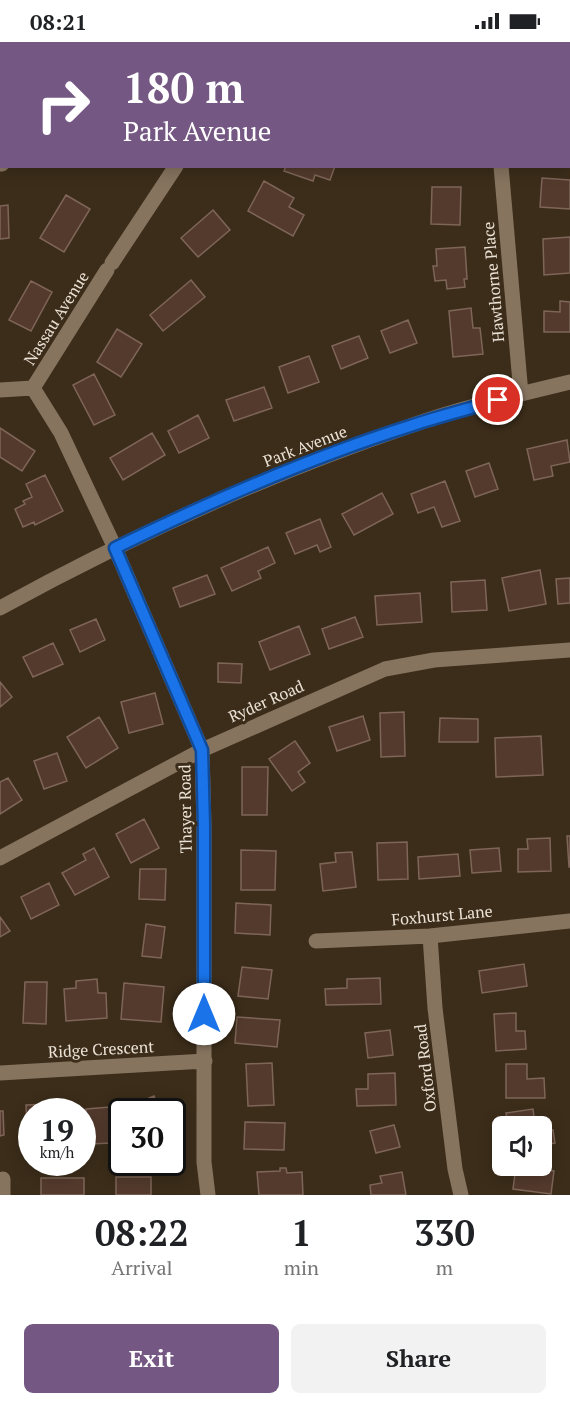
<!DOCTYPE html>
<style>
body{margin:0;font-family:"PT Serif",serif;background:#f2f2f2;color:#202124;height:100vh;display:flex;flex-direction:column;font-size:22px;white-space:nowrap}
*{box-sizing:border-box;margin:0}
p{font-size:20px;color:#757577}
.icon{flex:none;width:33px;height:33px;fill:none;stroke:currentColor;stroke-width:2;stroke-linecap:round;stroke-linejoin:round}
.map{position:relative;height:1153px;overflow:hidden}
.side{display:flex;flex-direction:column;background:#fff;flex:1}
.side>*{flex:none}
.banner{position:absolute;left:0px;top:0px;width:570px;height:126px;box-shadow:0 3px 15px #0003;background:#745782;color:#fff;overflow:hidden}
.buttons{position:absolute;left:492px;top:1074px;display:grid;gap:12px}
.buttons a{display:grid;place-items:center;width:60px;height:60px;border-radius:9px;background:#fff;box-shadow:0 3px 15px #0003;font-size:30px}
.speed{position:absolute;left:18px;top:1056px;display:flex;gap:12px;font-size:30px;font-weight:700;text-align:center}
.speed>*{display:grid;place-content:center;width:78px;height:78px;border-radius:50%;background:#fff;box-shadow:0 3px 15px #0003;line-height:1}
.speed small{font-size:15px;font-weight:400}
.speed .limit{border:3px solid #111;border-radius:9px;background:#fff;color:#111}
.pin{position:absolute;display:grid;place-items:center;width:51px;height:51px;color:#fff;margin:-26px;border:3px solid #fff;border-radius:50%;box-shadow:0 2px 6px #0007}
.me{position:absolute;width:66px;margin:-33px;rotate:0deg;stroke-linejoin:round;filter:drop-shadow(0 0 4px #0008)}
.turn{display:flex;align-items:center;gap:21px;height:126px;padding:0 24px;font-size:27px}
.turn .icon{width:78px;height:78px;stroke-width:2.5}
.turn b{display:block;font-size:42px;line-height:51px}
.eta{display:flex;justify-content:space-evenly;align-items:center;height:102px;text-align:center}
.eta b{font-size:36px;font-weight:600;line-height:42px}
.cta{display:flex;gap:12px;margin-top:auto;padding:12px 24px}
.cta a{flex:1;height:69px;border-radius:9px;background:#745782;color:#fff;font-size:24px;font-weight:600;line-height:69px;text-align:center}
.cta a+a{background:#f2f2f2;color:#202124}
.status{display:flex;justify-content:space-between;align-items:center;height:42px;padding:0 30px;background:#fff;direction:ltr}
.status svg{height:16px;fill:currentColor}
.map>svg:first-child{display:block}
.building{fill:#533a2d;stroke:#7e6558;stroke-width:1.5}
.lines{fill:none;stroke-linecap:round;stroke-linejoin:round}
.minor{stroke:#86745f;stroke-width:15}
.tertiary{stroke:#86745f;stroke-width:15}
.route-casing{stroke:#114b97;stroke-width:15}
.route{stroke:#1a73e8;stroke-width:10}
.labels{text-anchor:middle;stroke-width:6;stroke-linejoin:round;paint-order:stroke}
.street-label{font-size:16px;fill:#ebe2d6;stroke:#3c2d1a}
</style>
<div class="status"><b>08:21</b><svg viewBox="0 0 49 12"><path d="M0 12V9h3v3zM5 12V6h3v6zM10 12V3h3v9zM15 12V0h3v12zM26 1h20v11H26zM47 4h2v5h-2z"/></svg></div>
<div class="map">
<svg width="570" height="1153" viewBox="0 0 570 1153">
<rect width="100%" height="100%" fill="#3c2d1a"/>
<path class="building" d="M286,124h49l-5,14 -15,-5 -2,6 -29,-10z
M542,136l28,2v29l-30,-2z
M264,139l30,17 -5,9 15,8 -11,21 -45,-25z
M432,145h29l-1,38 -29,-1z
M66,153l24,14 -26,43 -24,-14z
M8,163l1,33 -9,1v-33z
M213,168l17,20 -32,27 -17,-19z
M570,195v36l-26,2 -1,-36z
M465,205l2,32h-3l1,8 -18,2 -1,-9 -11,1 -2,-15h4l-1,-17z
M191,238l14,17 -42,34 -13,-16z
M31,239l21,11 -21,39 -22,-11z
M560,259l10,1v30h-26v-21l16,1z
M471,266l2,20h7l3,26 -30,3 -4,-46z
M408,278l9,23 -27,10 -9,-22z
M117,287l25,15 -21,33 -24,-15z
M359,294l9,22 -27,11 -9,-23z
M309,314l10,26 -31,11 -9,-26z
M94,332l21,41 -21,10 -21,-40z
M264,345l8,21 -38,13 -8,-21z
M198,373l11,23 -30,15 -11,-22z
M0,386l35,23 -13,20 -22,-14z
M152,391l13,22 -42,25 -13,-22z
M567,398l3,22 -19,4 2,10 -19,4 -7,-31z
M489,421l9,26 -23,8 -9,-26z
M45,433l18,36 -28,14 -1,-3 -11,5 -8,-18 10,-5 -2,-3 9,-4 -6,-13z
M445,439l15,40 -18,6 -8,-20 -16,6 -7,-19z
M382,451l11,21 -39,21 -12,-21z
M320,477l11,28 -11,5 -3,-7 -22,9 -9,-21z
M268,505l7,16 -17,8 3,7 -29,13 -11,-23z
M540,528l6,34 -37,7 -7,-33z
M207,533l8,19 -35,13 -7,-19z
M570,536v25l-12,1 -2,-25z
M485,538l2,30 -35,2 -1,-30z
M420,551l2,29 -45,3 -2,-29z
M355,575l8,20 -34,12 -7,-20z
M96,577l9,21 -25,12 -10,-22z
M299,584l11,28 -40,16 -11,-28z
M53,601l10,21 -30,13 -10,-20z
M218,621l24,1 -1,19 -23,-1z
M0,640l12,15 -12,10z
M155,651l8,31 -34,9 -8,-31z
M404,670l1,44 -24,1 -1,-44z
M363,674l7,24 -33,11 -8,-24z
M99,675l19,31 -32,20 -19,-31z
M440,676l38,1v23h-39z
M541,694l2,39 -47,2 -1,-39z
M295,699l15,22 -12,9 7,10 -13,9 -23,-32z
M57,711l10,28 -23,8 -10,-28z
M242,725h26l-1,48h-25z
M8,736l14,22 -22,14v-32z
M144,777l15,29 -28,15 -15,-29z
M567,794h3v31h-1z
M550,796l1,33 -33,1v-23h10l-1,-10z
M407,800l1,37 -30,1 -1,-37z
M94,806l15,29 -34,18 -13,-22 24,-13 -3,-6z
M499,806l2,23 -29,2 -2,-23z
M241,808l35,1 -1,39h-34z
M352,810l4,35 -33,4 -3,-27 16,-2 -1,-9z
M458,812l2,22 -41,3 -1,-22z
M140,827h26l-1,31 -26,-1z
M49,841l10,22 -28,14 -10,-22z
M236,861l35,2 -1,30 -35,-2z
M0,875l10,14 -10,6z
M146,882l19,3 -4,31 -19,-2z
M524,922l3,22 -45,7 -3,-22z
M242,925l30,3 -4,29 -30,-3z
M380,936l1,26 -55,1 -1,-16 22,-1v-9z
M97,937l1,14h8l1,25 -41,3 -2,-32 12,-1v-7z
M25,940h22l-1,42 -23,-1z
M124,941l40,4 -3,35 -40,-3z
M516,971v18h9l1,18 -30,2 -2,-37z
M237,975l43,3 -3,27 -42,-4z
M390,988l3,25 -25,3 -3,-25z
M272,1021l2,42 -26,1 -2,-42z
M506,1022h21v15l17,-1 1,20h-39z
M395,1031l1,32 -39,1 -1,-17h12v-15z
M154,1054l7,16h-22l-4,-8z
M55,1062h9v8h-32v14h-5l-1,-21z
M110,1065l3,36 -25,1 -2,-35z
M533,1067l2,17h-27l-2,-13z
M0,1069h3l1,24 -4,1z
M245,1080l40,1 -1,27 -40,-1z
M394,1083l6,22 -24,6 -6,-22z
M553,1088l2,13 -13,2v-13z
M516,1124l38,5 -3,23 -38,-5z
M280,1126h6l1,5 15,-1 1,23h-44l-2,-23 23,-1z
M402,1130l4,23h-35l-1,-10 12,-2 -2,-7z
M116,1135h35v18h-35z
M41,1136h43v17h-43z"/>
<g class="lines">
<path class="minor" d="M262,0v2
M491,0v2
M0,122h2
M501,124l20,228
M112,221l64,-97
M33,346l28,45 54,115 87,202 2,76v336l4,33
M0,348l33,-2 74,-118
M0,816l202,-108 183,-81 49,-9 136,-10
M430,894l5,72 20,161 6,26
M316,899l114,-5 140,-15
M0,1031l205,-12
M3,1137v16"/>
<path class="tertiary" d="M0,566c131,-72 266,-133 407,-181 53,-19 109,-32 163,-45"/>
</g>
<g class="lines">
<defs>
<path id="route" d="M204,972v-188l-2,-76 -87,-202c96,-47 194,-90 295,-122 29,-10 59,-17 88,-26"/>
</defs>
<use href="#route" class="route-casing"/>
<use href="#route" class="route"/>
</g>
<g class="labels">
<g class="street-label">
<text transform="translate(493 240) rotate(-95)" y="6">Hawthorne Place</text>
<text transform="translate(56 276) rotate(-58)" y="6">Nassau Avenue</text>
<text transform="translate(305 404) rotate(-21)" y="6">Park Avenue</text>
<text transform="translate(266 659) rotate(-24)" y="6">Ryder Road</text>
<text transform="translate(185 767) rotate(-91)" y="6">Thayer Road</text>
<text transform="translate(442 873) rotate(-5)" y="6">Foxhurst Lane</text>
<text transform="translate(101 1007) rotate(-3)" y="6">Ridge Crescent</text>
<text transform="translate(425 1026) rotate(-97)" y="6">Oxford Road</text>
</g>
</g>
</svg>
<div class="buttons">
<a><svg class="icon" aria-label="sound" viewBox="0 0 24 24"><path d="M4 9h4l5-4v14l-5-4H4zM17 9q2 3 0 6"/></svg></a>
</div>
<div class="speed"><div>19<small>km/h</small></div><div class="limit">30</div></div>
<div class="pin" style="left:498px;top:358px;background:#d93025"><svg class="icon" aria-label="arrive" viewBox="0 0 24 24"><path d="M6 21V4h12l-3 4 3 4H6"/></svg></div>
<svg class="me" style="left:204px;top:972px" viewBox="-20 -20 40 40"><circle r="19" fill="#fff"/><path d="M0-13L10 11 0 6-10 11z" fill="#1a73e8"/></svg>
<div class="banner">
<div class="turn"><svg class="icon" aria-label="right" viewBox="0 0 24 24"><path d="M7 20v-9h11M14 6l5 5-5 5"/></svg><div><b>180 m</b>Park Avenue</div></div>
</div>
</div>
<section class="side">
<div class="eta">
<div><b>08:22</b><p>Arrival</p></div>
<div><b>1</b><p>min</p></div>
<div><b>330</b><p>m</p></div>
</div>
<div class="cta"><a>Exit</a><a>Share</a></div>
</section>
